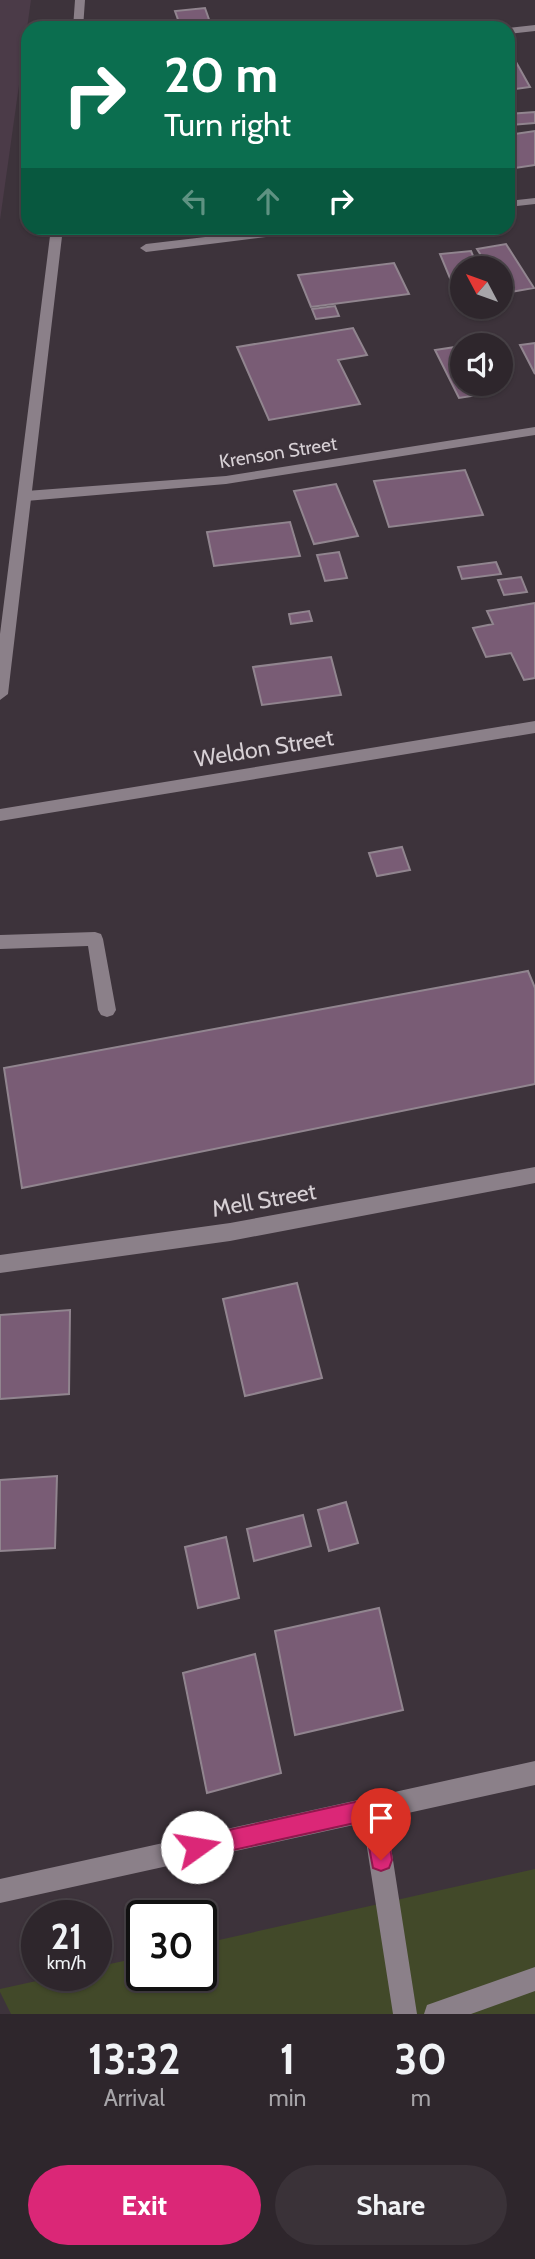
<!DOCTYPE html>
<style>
body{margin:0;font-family:Cabin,sans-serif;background:#3a3238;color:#f1f3f6;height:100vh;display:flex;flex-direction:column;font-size:26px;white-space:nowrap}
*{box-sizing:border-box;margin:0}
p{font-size:23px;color:#a7a5a9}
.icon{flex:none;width:38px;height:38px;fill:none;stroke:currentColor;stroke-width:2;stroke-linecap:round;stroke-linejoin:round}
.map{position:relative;height:2014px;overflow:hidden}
.sheet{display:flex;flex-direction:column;background:#2e262c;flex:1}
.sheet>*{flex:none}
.hud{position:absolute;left:21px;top:21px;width:494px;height:214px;border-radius:21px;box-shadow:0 2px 5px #0004,0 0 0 2px #494348;background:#0b6e4f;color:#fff;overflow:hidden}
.needle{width:46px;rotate:311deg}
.buttons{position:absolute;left:450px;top:256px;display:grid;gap:14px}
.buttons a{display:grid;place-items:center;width:63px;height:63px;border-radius:50%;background:#2e262c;box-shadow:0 2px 5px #0004,0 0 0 2px #494348;font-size:35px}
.speed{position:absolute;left:21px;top:1900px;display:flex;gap:14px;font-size:35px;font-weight:700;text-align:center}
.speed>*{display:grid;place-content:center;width:91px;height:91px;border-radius:50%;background:#2e262c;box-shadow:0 2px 5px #0004,0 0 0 2px #494348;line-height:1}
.speed small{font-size:18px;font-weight:400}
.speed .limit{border:4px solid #111;border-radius:10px;background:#fff;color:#111}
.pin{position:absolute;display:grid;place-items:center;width:60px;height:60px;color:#fff;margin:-72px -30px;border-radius:50% 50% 50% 0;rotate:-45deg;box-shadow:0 0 7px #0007}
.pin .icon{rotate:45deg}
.me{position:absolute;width:77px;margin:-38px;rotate:77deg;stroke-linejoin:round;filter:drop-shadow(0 0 5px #0008)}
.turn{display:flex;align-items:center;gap:24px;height:147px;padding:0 28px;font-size:32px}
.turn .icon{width:91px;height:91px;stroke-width:2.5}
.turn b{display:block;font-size:49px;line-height:60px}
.lanes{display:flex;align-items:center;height:66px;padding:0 28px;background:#0003;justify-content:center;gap:35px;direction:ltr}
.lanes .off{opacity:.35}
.eta{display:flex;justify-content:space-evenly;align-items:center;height:119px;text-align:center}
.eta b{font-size:42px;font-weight:800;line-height:49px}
.primary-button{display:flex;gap:14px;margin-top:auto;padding:14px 28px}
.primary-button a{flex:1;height:80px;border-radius:42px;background:#db2777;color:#fff;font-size:28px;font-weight:800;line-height:80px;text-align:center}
.primary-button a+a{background:#3a3238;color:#f1f3f6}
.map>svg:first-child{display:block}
.built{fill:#4b3b48}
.green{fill:#424929}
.building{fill:#795c75;stroke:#91858f;stroke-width:2}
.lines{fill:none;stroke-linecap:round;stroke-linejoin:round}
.service{fill:#8b8089;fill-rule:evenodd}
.minor{fill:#8b8089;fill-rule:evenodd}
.tertiary{fill:#8b8089;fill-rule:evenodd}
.route{fill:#db2777;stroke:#8e194d;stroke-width:2}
.labels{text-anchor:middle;stroke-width:5;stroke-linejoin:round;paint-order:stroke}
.far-street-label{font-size:19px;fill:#d7d0d5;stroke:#3d333b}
.street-label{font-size:23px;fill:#d7d0d5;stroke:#3d333b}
</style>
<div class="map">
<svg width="535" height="2014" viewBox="0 0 535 2014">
<rect width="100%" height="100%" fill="#3d333b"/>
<path class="built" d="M0,0h31l-31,220z"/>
<path class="green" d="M535,1869v145h-524l-11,-22v-3l59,-13h37v-9l46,-10v19h59v-32z"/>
<path class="building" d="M205,8l7,20h-31l-6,-17z
M516,62l14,25 -22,3v-27z
M535,112v11l-24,2 -3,-7v-4z
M535,131v34l-27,4v-34z
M506,244l28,44 -29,5 -5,-7v-18h-11l-12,-19z
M471,251l7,17h-16v32h-3l-19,-46z
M394,263l15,31 -98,13 -13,-32z
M335,306l4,10 -23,3 -4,-10z
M353,328l14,27 -29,5 22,44 -91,16 -32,-73z
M535,343v31l-15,-29z
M462,346v37h24l5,10 -32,5 -24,-48z
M465,470l18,45 -94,12 -15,-46z
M336,484l22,52 -44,8 -20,-53z
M290,522l10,34 -86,10 -7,-34z
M339,552l8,26 -22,3 -8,-26z
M496,562l5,12 -39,5 -4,-12z
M521,577l6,15 -23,3 -6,-15z
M535,603v75l-11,2 -13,-27 -25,4 -13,-29 20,-4 -6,-13z
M309,611l3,10 -21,3 -2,-10z
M331,657l10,38 -79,10 -9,-38z
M402,847l8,23 -33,6 -8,-23z
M528,971l7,17v96l-513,104 -18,-120z
M297,1283l25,95 -77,18 -22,-97z
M70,1310l-1,84 -69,5v-84z
M57,1476l-2,72 -55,3v-71z
M346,1502l12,41 -29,8 -11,-41z
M303,1515l8,31 -57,15 -7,-32z
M226,1537l13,61 -41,10 -13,-61z
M379,1608l24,102 -108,25 -20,-104z
M255,1654l26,119 -74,20 -24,-120z"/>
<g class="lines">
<path class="service" d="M95,932l6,2 2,5 13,71 -3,5 -6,2 -6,-2 -3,-5 -10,-64 -88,3v-14z
M373,1797l8,4 4,8 32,205h-24l-32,-205 4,-8z
M535,1967v24l-64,23h-47l3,-9z"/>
<path class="minor" d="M535,25v6l-27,3v-6z
M535,198v6l-27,3v-6z
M282,228h30l-6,4 -160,20 -6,-4 6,-4z
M535,427v8l-309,49 -200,17 -7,-5 7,-5 200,-15z
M535,721v12l-535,88v-12z
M535,1167v16l-305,58 -230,32v-18l230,-32z
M535,1761v24l-535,118v-24z"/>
<path class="tertiary" d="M75,0h10l-2,28h-10z
M51,228h12l-55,466 -8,6v-66z"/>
</g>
<path class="route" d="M373,1798l8,3 3,8 8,51 -3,8 -8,3 -8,-3 -9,-47 -167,37 -7,-3 -3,-8 3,-7 7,-3z"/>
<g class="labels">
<g class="far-street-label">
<text transform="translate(278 452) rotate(-9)" y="7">Krenson Street</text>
</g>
<g class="street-label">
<text transform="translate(264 748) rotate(-9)" y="8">Weldon Street</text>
<text transform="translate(264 1200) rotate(-10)" y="8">Mell Street</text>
</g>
</g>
</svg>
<div class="buttons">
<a><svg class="needle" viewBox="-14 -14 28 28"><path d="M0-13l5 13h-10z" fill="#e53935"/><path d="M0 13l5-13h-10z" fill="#a7a5a9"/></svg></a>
<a><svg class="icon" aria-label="sound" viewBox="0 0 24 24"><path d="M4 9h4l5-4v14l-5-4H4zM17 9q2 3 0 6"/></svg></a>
</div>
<div class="speed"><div>21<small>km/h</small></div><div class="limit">30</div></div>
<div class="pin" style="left:381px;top:1860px;background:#d93025"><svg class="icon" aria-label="arrive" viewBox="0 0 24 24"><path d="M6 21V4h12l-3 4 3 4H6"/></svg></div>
<svg class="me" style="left:197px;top:1847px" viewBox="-20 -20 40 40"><circle r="19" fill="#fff"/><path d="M0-13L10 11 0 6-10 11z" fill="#db2777"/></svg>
<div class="hud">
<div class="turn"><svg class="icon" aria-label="right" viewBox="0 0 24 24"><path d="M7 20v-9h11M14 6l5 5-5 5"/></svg><div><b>20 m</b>Turn right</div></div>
<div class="lanes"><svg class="icon off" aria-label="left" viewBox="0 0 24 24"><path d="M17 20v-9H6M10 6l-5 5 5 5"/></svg><svg class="icon off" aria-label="ahead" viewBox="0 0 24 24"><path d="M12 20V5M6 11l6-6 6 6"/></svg><svg class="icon" aria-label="right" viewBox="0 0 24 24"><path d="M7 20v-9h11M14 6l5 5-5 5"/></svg></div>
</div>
</div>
<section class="sheet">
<div class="eta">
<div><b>13:32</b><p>Arrival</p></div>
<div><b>1</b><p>min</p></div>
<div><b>30</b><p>m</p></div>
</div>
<div class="primary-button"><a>Exit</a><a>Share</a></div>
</section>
